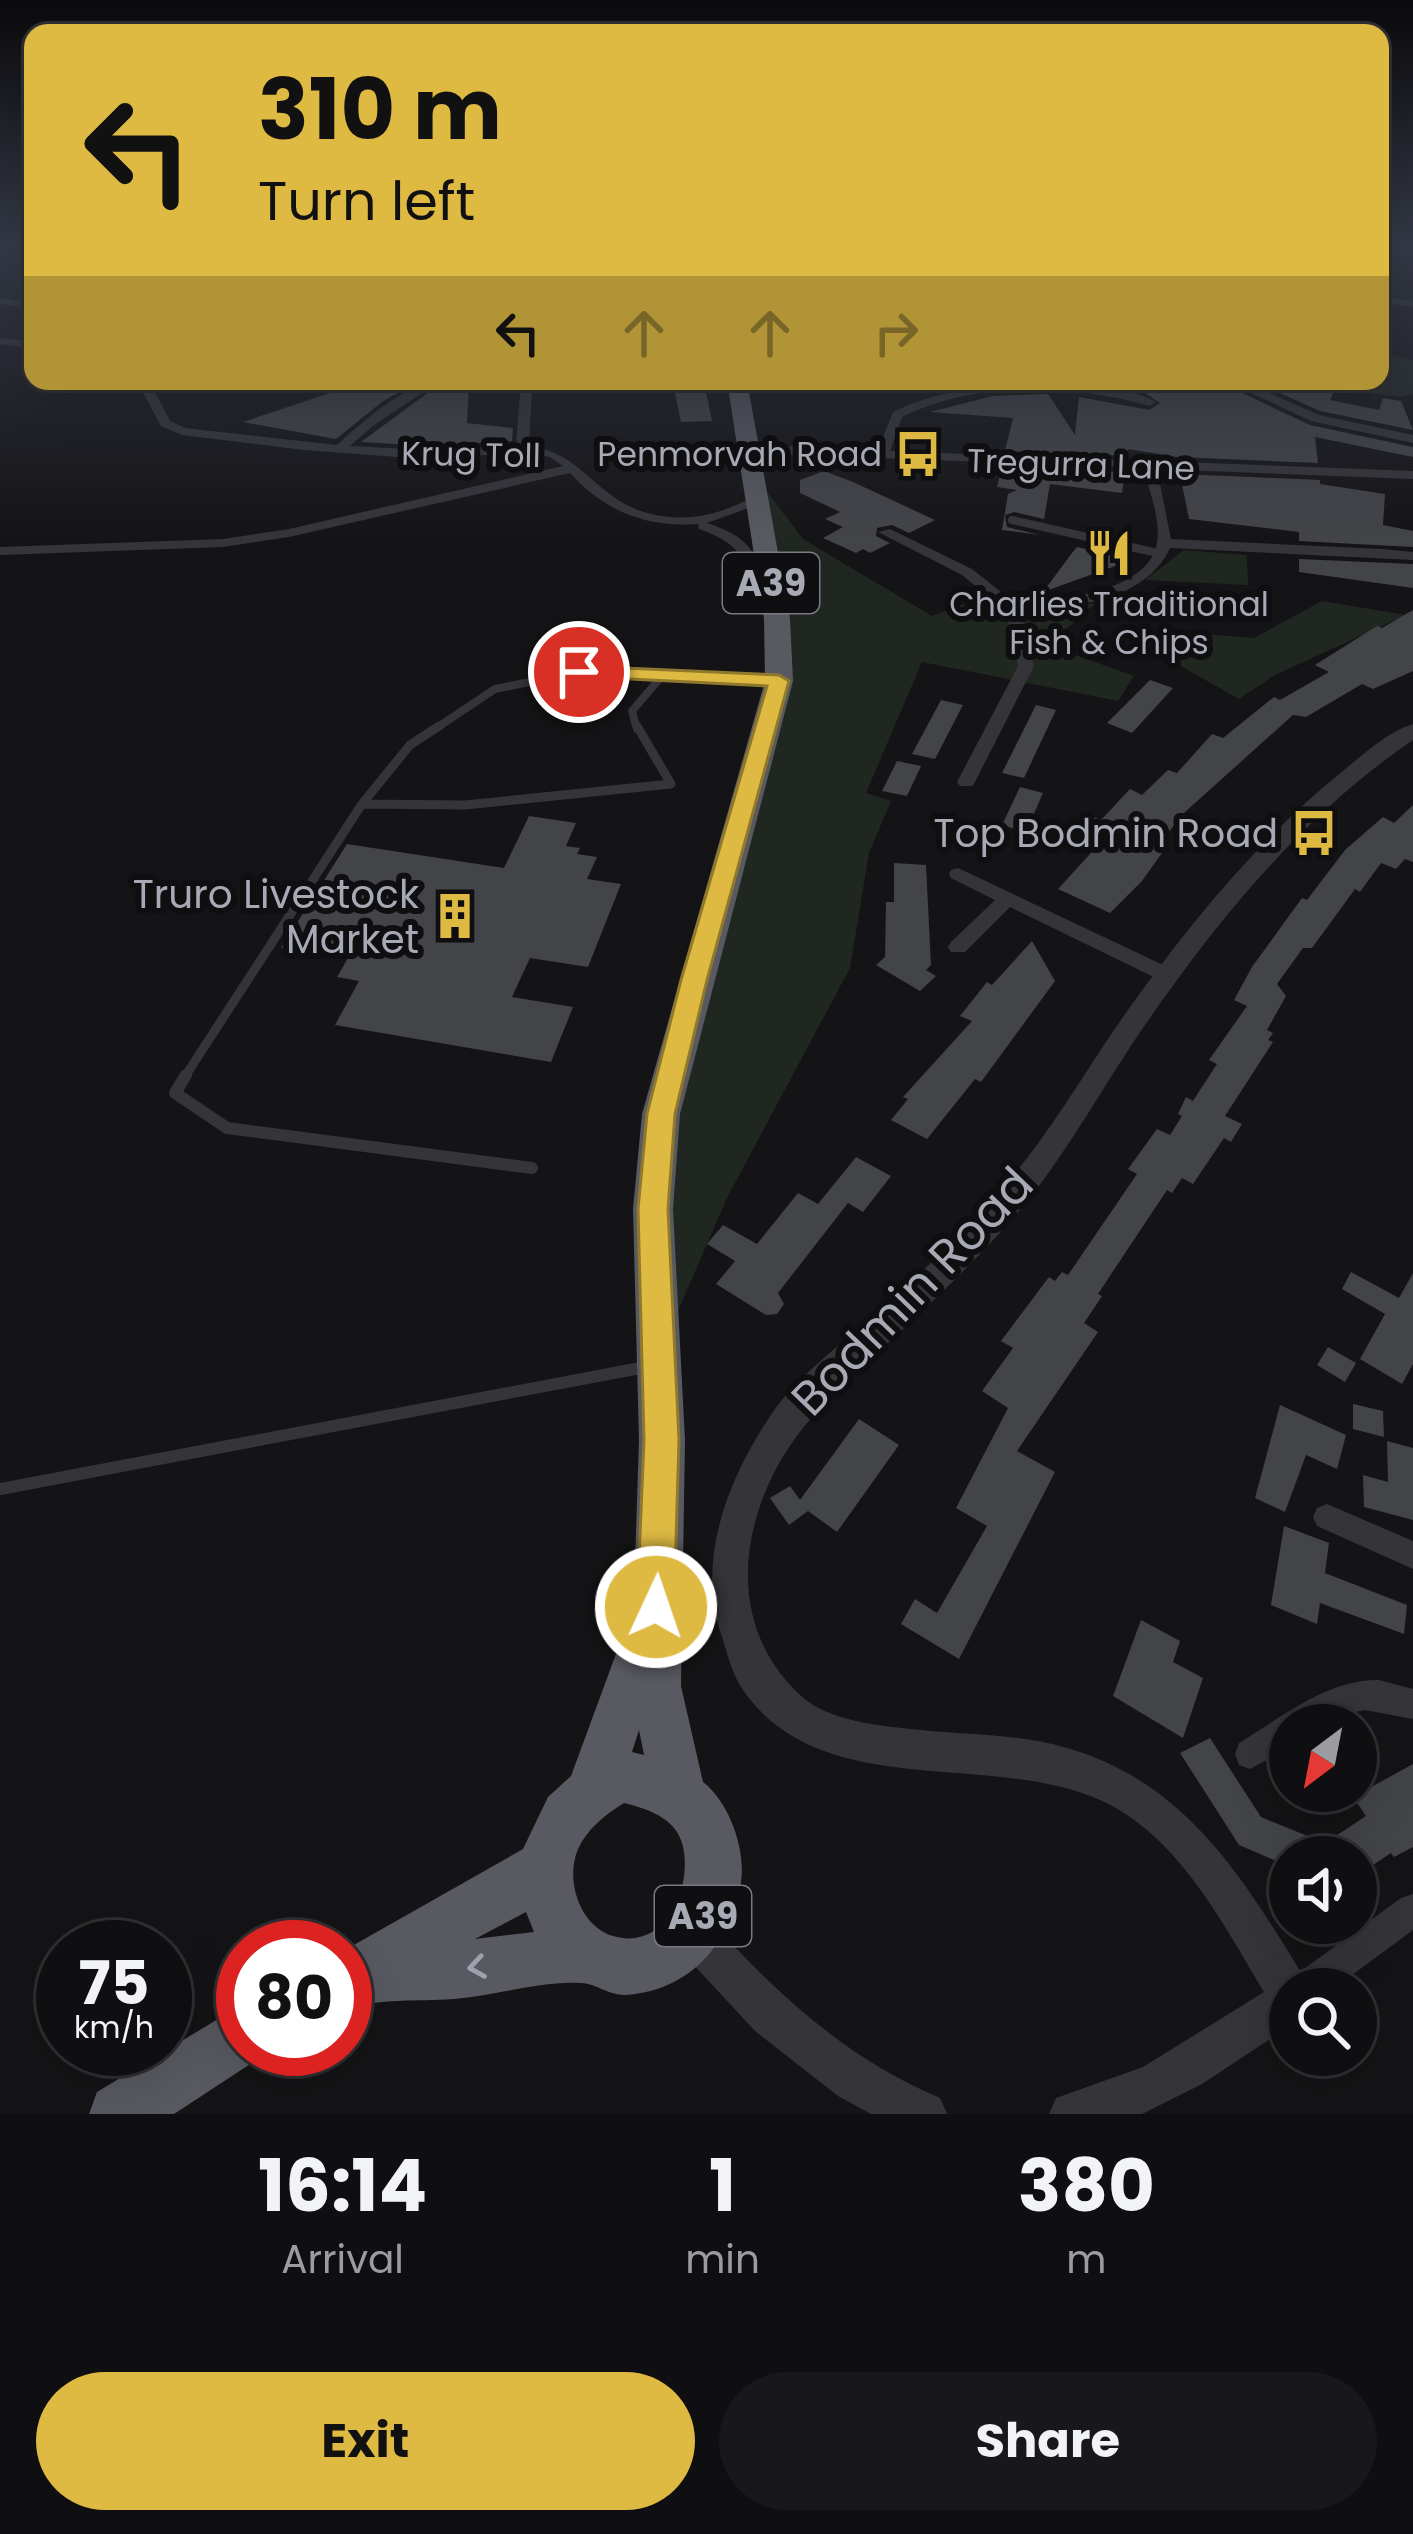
<!DOCTYPE html>
<style>
body{margin:0;font-family:Poppins,sans-serif;background:#181719;color:#f1f3f6;height:100vh;display:flex;flex-direction:column;font-size:45px;white-space:nowrap}
*{box-sizing:border-box;margin:0}
p{font-size:39px;color:#9b9c9f}
.icon{flex:none;width:66px;height:66px;fill:none;stroke:currentColor;stroke-width:2;stroke-linecap:round;stroke-linejoin:round}
.map{position:relative;height:2114px;overflow:hidden}
.details{display:flex;flex-direction:column;background:#0f0e10;flex:1}
.details>*{flex:none}
.top-card{position:absolute;left:24px;top:24px;width:1365px;height:366px;border-radius:24px;box-shadow:0 12px 48px #0002,0 0 0 3px #2f2e30;background:#deba43;color:#111;overflow:hidden}
.needle{width:78px;rotate:212deg}
.buttons{position:absolute;left:1269px;top:1704px;display:grid;gap:24px}
.buttons a{display:grid;place-items:center;width:108px;height:108px;border-radius:50%;background:#0f0e10;box-shadow:0 12px 48px #0002,0 0 0 3px #2f2e30;font-size:60px}
.speed{position:absolute;left:36px;top:1920px;display:flex;gap:24px;font-size:60px;font-weight:700;text-align:center}
.speed>*{display:grid;place-content:center;width:156px;height:156px;border-radius:50%;background:#0f0e10;box-shadow:0 12px 48px #0002,0 0 0 3px #2f2e30;line-height:1}
.speed small{font-size:30px;font-weight:400}
.speed .limit{border:18px solid #d22;background:#fff;color:#111}
.pin{position:absolute;display:grid;place-items:center;width:102px;height:102px;color:#fff;margin:-51px;border:6px solid #fff;border-radius:50%;box-shadow:0 3px 12px #0007}
.me{position:absolute;width:132px;margin:-66px;rotate:3deg;stroke-linejoin:round;filter:drop-shadow(0 0 9px #0008)}
.turn{display:flex;align-items:center;gap:42px;height:252px;padding:0 36px;font-size:54px}
.turn .icon{width:156px;height:156px;stroke-width:2.5}
.turn b{display:block;font-size:84px;line-height:102px}
.lanes{display:flex;align-items:center;height:114px;padding:0 36px;background:#0003;justify-content:center;gap:60px;direction:ltr}
.lanes .off{opacity:.35}
.eta{display:flex;justify-content:space-evenly;align-items:center;height:204px;text-align:center}
.eta b{font-size:72px;font-weight:700;line-height:84px}
.action{display:flex;gap:24px;margin-top:auto;padding:24px 36px}
.action a{flex:1;height:138px;border-radius:72px;background:#deba43;color:#111;font-size:48px;font-weight:700;line-height:138px;text-align:center}
.action a+a{background:#181719;color:#f1f3f6}
.map>svg:first-child{display:block}
.green{fill:#202721}
.building{fill:#434448}
.lines{fill:none;stroke-linecap:round;stroke-linejoin:round}
.service-far3{stroke:#353539;stroke-width:6}
.service-far2{stroke:#353539;stroke-width:8}
.service-far1{stroke:#353539;stroke-width:9}
.service{stroke:#353539;stroke-width:12}
.minor{fill:#353539;fill-rule:evenodd}
.tertiary{fill:#353539;fill-rule:evenodd}
.trunk{fill:#595a61;fill-rule:evenodd}
.oneway{stroke:#9fa1ac}
.route{fill:#deba43;stroke:#90792c;stroke-width:3}
.labels{text-anchor:middle;stroke-width:12;stroke-linejoin:round;paint-order:stroke}
.far-street-label{font-size:33px;fill:#a7a9b4;stroke:#0f0e10}
.far-poi-label{font-size:33px;fill:#a7a9b4;stroke:#0f0e10;text-anchor:end}
.shield{fill:#0f0e10;stroke:#797a83;stroke-width:3}
.shield-label{font-size:36px;font-weight:bold;fill:#a7a9b4}
.poi-label{font-size:39px;fill:#a7a9b4;stroke:#0f0e10;text-anchor:end}
.near-street-label{font-size:48px;fill:#a7a9b4;stroke:#0f0e10}
</style>
<div class="map">
<svg width="1413" height="2114" viewBox="0 0 1413 2114">
<rect width="100%" height="100%" fill="#141315"/>
<path class="green" d="M1380,352l33,9v33l-12,3 -31,-4 -1,-12h11z
M761,484l42,55 129,77 56,-21 10,19 98,-11 -48,42 86,31 -16,25 -196,-39 -56,131 25,8 -22,52 -19,115 -123,230 -59,136 -1,-128 12,-87 30,-138 38,-123 43,-175z
M1184,550l63,5 1,30 -103,-5z
M1322,601l84,14 -131,60 -36,24 -90,-51 29,-16 76,6z"/>
<path class="building" d="M366,381h54l-37,20 -47,38 -93,-17z
M444,381h25l-2,42 46,5 -1,13 -84,5 -67,-4z
M1097,381h81l62,11 70,33 103,22v10l-98,-20 3,26 -141,-6 -49,-8 -1,7 -122,-5 8,-33 -83,-6 63,-16 55,-2 27,41 4,-38 70,13 11,-7 -18,-12z
M1253,381h85l-8,19 49,10 4,-12 18,3 12,29 -93,-19z
M704,382l8,39 -31,1 -8,-39z
M1002,467l123,5 -3,21 -72,-9 -6,35 -30,-7 -9,3 2,12 33,8 -38,-5 6,-36 9,-4 -20,-3z
M824,471l29,11 82,38 -26,13 -17,-8 -15,3 -1,8 14,7 -20,10 -7,-4 -7,4 -33,-15 20,-11 -18,-8 15,-7 -40,-19v-13z
M1180,474l140,6v4l65,10 -2,31 30,6v16l-114,-6v-9l-110,-13z
M1077,547l55,13 -89,32 29,-39z
M1299,559l114,5v24l-114,-16z
M1413,610v61l-40,18 -11,-5 -56,33 -13,-2 -108,97 -31,38 8,3 -20,28 -32,32 -52,-24 42,-46 -22,-10 15,-16 8,3 29,-31 12,6 26,-25 9,3 35,-39 11,4 51,-41 6,3 49,-28 -14,-7 62,-39 5,2z
M1150,680l23,8 -41,45 -25,-10z
M941,700l22,5 -28,54 -23,-5z
M1036,705l20,5 -32,68 -22,-5z
M897,761l24,5 -14,30 -25,-5z
M1020,787l23,6 -17,39 -24,-7z
M1413,805v57l-8,-3 -9,10 -15,-6 -21,29 -5,-3 -43,59h-9l-26,36 9,12 -19,34 6,3 -5,7 5,2 -48,74 17,8 -11,18 -7,-4 -31,46 -11,-6 -10,15 -5,-3 -69,104 4,2 -18,27 14,9 -81,119 38,21 -96,187 -58,-35 14,-25 22,14 50,-87 -31,-18 52,-100 -26,-17 31,-43 -12,-7 48,-64 6,4 7,-9 6,3 69,-101 -9,-5 29,-40 13,6 12,-19 -4,-2 8,-17 7,4 5,-8 19,-29 -8,-4 38,-54 -13,-6 18,-33 50,-69 5,2 38,-50 38,-33 11,6z
M529,816l47,7 -10,23 14,2 -3,6 20,3 -10,22 34,5 -33,83 -58,-9 -18,39 61,10 -22,55 -216,-37 24,-44 -22,-4 11,-19 -67,-10 66,-104 157,24z
M894,863l32,2 5,100 -5,5 10,6 -16,15 -44,-26 9,-8 1,-55h8z
M1032,941l23,40 -74,101 -6,-3 -48,60 -36,-19 17,-21 -5,-2 69,-76 -12,-5 27,-34 5,3z
M856,1157l35,19 -28,36 -15,-9 -70,90 6,11 -7,10 -11,1 -50,-31 19,-23 -28,-17 16,-19 34,19 41,-51 20,11z
M1351,1272l48,26 14,-25v91l-11,20 -42,-25 25,-45 -43,-25z
M1328,1347l28,16 -11,19 -28,-17z
M1353,1404l30,7 1,26 -31,-8z
M1280,1405l66,30 -9,34 -31,-14 -21,57 -30,-14z
M859,1419l40,26 -62,87 -29,-21 -19,14 -19,-27 20,-12 10,14z
M1387,1441l26,7v72l-49,-13 -1,-32 25,7z
M1284,1526l45,17 -4,30 82,32 -3,29 -84,-31 -3,21 -46,-19z
M1141,1620l39,21 -7,21 30,16 -20,60 -70,-42z
M1210,1738l51,79 64,26 41,-27 -13,-19 60,-33v83l-19,10 -3,-4 -30,20 -5,-16h-66v10l-51,-22 -59,-92z"/>
<g class="lines">
<path class="service-far3" d="M0,301l33,5"/>
<path class="service-far2" d="M1012,520l150,34
M662,676l114,5
M435,729l60,-40 84,-17 83,4
M637,729l-5,-18 30,-35"/>
<path class="service-far1" d="M439,726l-29,19 -48,59 103,1 206,-21 -34,-58
M184,1078l178,-274"/>
<path class="service" d="M186,1075l-11,18 52,35 305,40
M0,1489l651,-123"/>
<path class="minor" d="M1380,296l33,5v6l-33,-5z
M0,338l33,4v6l-33,-4z
M137,381h12l21,40 15,7 152,17c23,-21 71,-64 103,-64l-66,44 -24,21 78,4 88,-5 5,-64h125l-6,4 -108,3 -3,58c54,6 67,55 122,68 25,6 51,4 75,-5 13,-4 23,-12 36,-12v6l-55,20c70,23 38,50 77,96l-12,3c-42,-44 -5,-69 -73,-93l-1,-5c-51,4 -94,-13 -128,-51l-281,64 -66,10 -223,8v-8l223,-8 66,-10 274,-63 -13,-9 -17,-3 -136,3 -93,-7 -122,-15 -21,-9z
M1226,381h16l77,34 94,20v8l-102,-22z
M1022,384c43,-1 96,-3 134,18l-6,4c-78,-22 -174,-26 -248,11l-12,34 523,20v8l-256,-10 14,70 211,10 31,3v8l-243,-12c-25,54 -96,58 -149,64l13,54 -59,116 -3,4h-12l-3,-4 61,-116 -12,-55 -44,-36 -84,-43 12,-3 82,40 44,35c40,-4 133,-11 141,-61 4,-24 -8,-51 -13,-75l-394,-15 -6,-4 6,-4 128,5 15,-38c41,-20 83,-25 129,-28z
M958,868l218,103 3,5 -10,7 -7,-2 -152,-74 -45,45h-14l-3,-5 3,-5 44,-42 -44,-22 -2,-4 2,-4z
M1327,1504l86,37v28l-96,-43 -4,-9 4,-9z
M1379,1680l34,9v30l-48,-9 -19,4 -20,11h-36v22l-40,22 -11,-4 -4,-11 4,-11c42,-25 88,-64 140,-63z
M1413,1894v36l-80,59h-43v5l-2,-5 5,-12 108,-79z"/>
<path class="tertiary" d="M1413,724v16c-109,74 -196,180 -270,288 -42,61 -76,126 -124,183 -36,42 -76,81 -117,119 -50,47 -102,87 -132,151 -34,74 -32,155 29,213 29,28 83,32 122,36 48,5 99,4 146,18 119,34 177,131 238,231l5,10h-20v37l-88,58 -60,30h-93l7,-16 87,-31 121,-75c-41,-69 -87,-158 -164,-192 -111,-50 -282,4 -359,-113 -10,-15 -14,-36 -20,-53 -26,-75 9,-160 52,-222 25,-36 63,-63 95,-92 57,-50 113,-102 159,-162 35,-45 63,-94 96,-141 62,-88 135,-178 220,-246 21,-17 44,-39 70,-47z
M693,1912l15,6c69,76 136,139 232,180l7,16h-76l-33,-18 -83,-65 -77,-83 -6,-15 6,-15z"/>
<path class="trunk" d="M727,381h20l43,238 3,62 -113,433 -7,95 12,231 -4,246 22,96c26,20 43,67 38,100 -11,61 -49,108 -115,113 -16,1 -29,-11 -44,-12 -41,-3 -87,13 -128,16 -38,3 -75,-2 -109,12v-61l178,-101 25,-52 23,-21 49,-133 13,-20 6,-183 -6,-231 9,-95 123,-433 -1,-62zM639,1730l5,25 -12,-3zM624,1803c28,7 56,17 60,49 6,41 -20,99 -71,84 -34,-10 -48,-57 -35,-87 9,-20 28,-35 46,-46zM526,1912l8,20 -59,7z
M243,2004v45h23l-2,6 -90,59h-85l8,-22z"/>
</g>
<defs><path id="oneway-chevron" d="M-2-3.5L2.5 0L-2 3.5" fill="none" stroke-width="1.6" stroke-linecap="round" stroke-linejoin="round" transform="scale(3)"/></defs>
<use class="oneway" href="#oneway-chevron" transform="translate(477 1967) rotate(171)"/>
<linearGradient id="sky" x2="0" y2="1"><stop stop-color="#0b0a0c"/><stop offset="0.45" stop-color="#343946"/><stop offset="1" stop-color="#343946" stop-opacity="0"/></linearGradient>
<rect width="1413" height="543" fill="url(#sky)"/>
<path class="route" d="M579,666l200,9 10,6 -82,299 -32,134 -7,95 11,231 -5,167 -5,13 -13,5 -14,-5 -5,-13 7,-167 -6,-231 9,-95 34,-134 86,-294 -195,-10v-9z"/>
<defs>
<symbol id="bus-bare" viewBox="-9 -9 18 18"><path d="M-5-6H5V4H4V6H2V4H-2V6H-4V4H-5ZM-3.5-4V0h7V-4ZM-3.5 1.2v1.5H-2V1.2ZM2 1.2v1.5H3.5V1.2Z" fill="#deba43" stroke="#0f0e10" stroke-width="2.5" paint-order="stroke"/></symbol>
<symbol id="restaurant-bare" viewBox="-9 -9 18 18"><path d="M-5-6h1v4h1v-4h1v4h1v-4h1v5L-1.5 .5V6h-2V.5L-5-1ZM5-6V6H3V1.5H1.5Q1.5-4 5-6Z" fill="#deba43" stroke="#0f0e10" stroke-width="2.5" paint-order="stroke"/></symbol>
<symbol id="building-bare" viewBox="-9 -9 18 18"><path d="M-4-6H4V6H1V3H-1V6H-4ZM-2.5-4.3h1.7v1.8h-1.7ZM.8-4.3h1.7v1.8H.8ZM-2.5-1h1.7V.8h-1.7ZM.8-1h1.7V.8H.8Z" fill="#deba43" stroke="#0f0e10" stroke-width="2.5" paint-order="stroke"/></symbol>
</defs>
<g fill-rule="evenodd">
<use href="#bus-bare" x="885" y="421" width="66" height="66"/>
<use href="#restaurant-bare" x="1076" y="520" width="66" height="66"/>
<use href="#bus-bare" x="1281" y="800" width="66" height="66"/>
<use href="#building-bare" x="422" y="883" width="66" height="66"/>
</g>
<g class="labels">
<g class="far-street-label">
<text transform="translate(471 454) rotate(1)" y="12">Krug Toll</text>
<text transform="translate(1081 464) rotate(2)" y="12">Tregurra Lane</text>
</g>
<g class="far-poi-label">
<text x="882" y="466">Penmorvah Road</text>
<text x="1109" y="616" text-anchor="middle">Charlies Traditional<tspan x="1109" dy="38">Fish &amp; Chips</tspan></text>
</g>
<g class="shield">
<rect x="723" y="553" width="96" height="60" rx="9"/>
<rect x="655" y="1886" width="96" height="60" rx="9"/>
</g>
<g class="shield-label">
<text x="771" y="596">A39</text>
<text x="703" y="1929">A39</text>
</g>
<g class="poi-label">
<text x="1278" y="847">Top Bodmin Road</text>
<text x="419" y="908">Truro Livestock<tspan x="419" dy="45">Market</tspan></text>
</g>
<g class="near-street-label">
<text transform="translate(912 1291) rotate(-46)" y="17">Bodmin Road</text>
</g>
</g>
</svg>
<div class="buttons">
<a><svg class="needle" viewBox="-14 -14 28 28"><path d="M0-13l5 13h-10z" fill="#e53935"/><path d="M0 13l5-13h-10z" fill="#9b9c9f"/></svg></a>
<a><svg class="icon" aria-label="sound" viewBox="0 0 24 24"><path d="M4 9h4l5-4v14l-5-4H4zM17 9q2 3 0 6"/></svg></a>
<a><svg class="icon" aria-label="search" viewBox="0 0 24 24"><circle cx="10" cy="10" r="6"/><path d="M15 15l6 6"/></svg></a>
</div>
<div class="speed"><div>75<small>km/h</small></div><div class="limit">80</div></div>
<div class="pin" style="left:579px;top:672px;background:#d93025"><svg class="icon" aria-label="arrive" viewBox="0 0 24 24"><path d="M6 21V4h12l-3 4 3 4H6"/></svg></div>
<svg class="me" style="left:656px;top:1607px" viewBox="-20 -20 40 40"><circle r="17" fill="#deba43" stroke="#fff" stroke-width="3"/><path d="M0-11L8 9 0 5-8 9z" fill="#fff"/></svg>
<div class="top-card">
<div class="turn"><svg class="icon" aria-label="left" viewBox="0 0 24 24"><path d="M17 20v-9H6M10 6l-5 5 5 5"/></svg><div><b>310 m</b>Turn left</div></div>
<div class="lanes"><svg class="icon" aria-label="left" viewBox="0 0 24 24"><path d="M17 20v-9H6M10 6l-5 5 5 5"/></svg><svg class="icon off" aria-label="ahead" viewBox="0 0 24 24"><path d="M12 20V5M6 11l6-6 6 6"/></svg><svg class="icon off" aria-label="ahead" viewBox="0 0 24 24"><path d="M12 20V5M6 11l6-6 6 6"/></svg><svg class="icon off" aria-label="right" viewBox="0 0 24 24"><path d="M7 20v-9h11M14 6l5 5-5 5"/></svg></div>
</div>
</div>
<section class="details">
<div class="eta">
<div><b>16:14</b><p>Arrival</p></div>
<div><b>1</b><p>min</p></div>
<div><b>380</b><p>m</p></div>
</div>
<div class="action"><a>Exit</a><a>Share</a></div>
</section>
